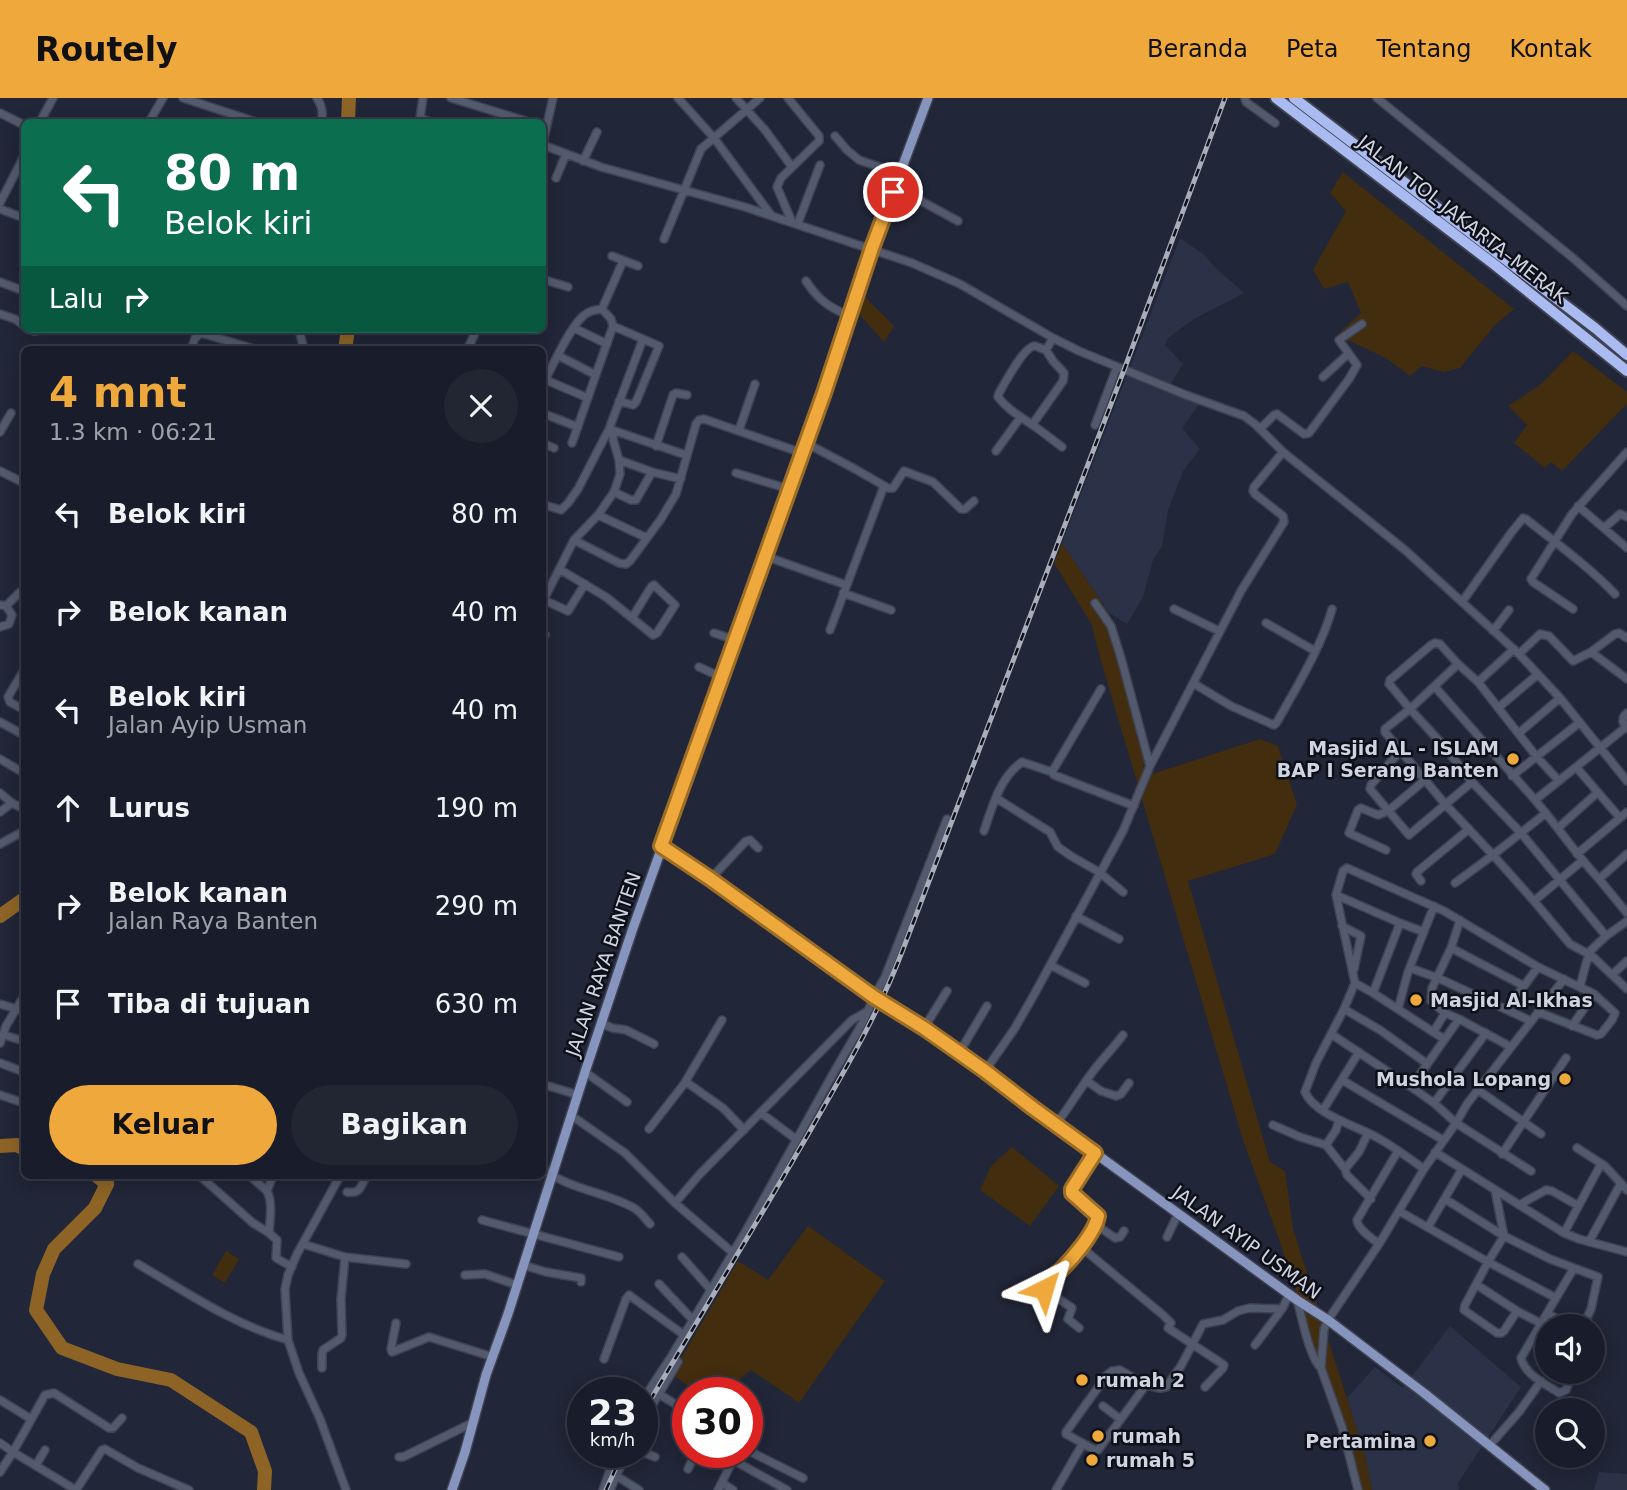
<!DOCTYPE html>
<html lang="id">
<meta charset="utf-8">
<style>
body{margin:0;font-family:"DejaVu Sans",sans-serif;background:#222532;color:#f1f3f6;height:100vh;display:flex;flex-direction:column;font-size:26px;white-space:nowrap}
*{box-sizing:border-box;margin:0}
p{font-size:23px;color:#9fa1a8}
.icon{flex:none;width:38px;height:38px;fill:none;stroke:currentColor;stroke-width:2;stroke-linecap:round;stroke-linejoin:round}
.map{position:relative;flex:1;overflow:hidden}
.drawer{position:absolute;left:21px;top:248px;width:525px;height:833px;display:flex;flex-direction:column;background:#191c2a;border-radius:10px;box-shadow:0 4px 18px #0003,0 0 0 2px #373a47}
.drawer>*{flex:none}
.hud{position:absolute;left:21px;top:21px;width:525px;height:214px;border-radius:10px;box-shadow:0 4px 18px #0003,0 0 0 2px #373a47;background:#0b6e4f;color:#fff;overflow:hidden}
.buttons{position:absolute;left:1535px;top:1216px;display:grid;gap:14px}
.buttons a{display:grid;place-items:center;width:70px;height:70px;border-radius:50%;background:#191c2a;box-shadow:0 4px 18px #0003,0 0 0 2px #373a47;font-size:35px}
.speed{position:absolute;left:567px;top:1279px;display:flex;gap:14px;font-size:35px;font-weight:700;text-align:center}
.speed>*{display:grid;place-content:center;width:91px;height:91px;border-radius:50%;background:#191c2a;box-shadow:0 4px 18px #0003,0 0 0 2px #373a47;line-height:1}
.speed small{font-size:18px;font-weight:400}
.speed .limit{border:10px solid #d22;background:#fff;color:#111}
.pin{position:absolute;display:grid;place-items:center;width:60px;height:60px;color:#fff;margin:-30px;border:4px solid #fff;border-radius:50%;box-shadow:0 2px 7px #0007}
.me{position:absolute;width:77px;margin:-38px;rotate:40deg;stroke-linejoin:round;filter:drop-shadow(0 0 5px #0008)}
.turn{display:flex;align-items:center;gap:24px;height:147px;padding:0 28px;font-size:32px}
.turn .icon{width:91px;height:91px;stroke-width:2.5}
.turn b{display:block;font-size:49px;line-height:60px}
.then{display:flex;align-items:center;height:66px;padding:0 28px;background:#0003;gap:14px;font-size:26px}
.round{display:grid;place-items:center;flex:none;width:74px;height:74px;border-radius:37px;background:#222532}
.head{display:flex;align-items:center;justify-content:space-between;height:119px;padding:0 28px}
h1{font-size:42px;font-weight:800;line-height:52px;color:#eea83c}
.button{display:flex;gap:14px;margin-top:auto;padding:14px 28px}
.button a{flex:1;height:80px;border-radius:42px;background:#eea83c;color:#111;font-size:28px;font-weight:800;line-height:80px;text-align:center}
.button a+a{background:#222532;color:#f1f3f6}
ul{padding:0;list-style:none}
li{display:flex;align-items:center;gap:21px;height:98px;padding:0 28px}
li div{flex:1}
li b{display:block;font-size:26px}
li em{font-style:normal}
header{display:flex;align-items:center;gap:42px;box-sizing:border-box;height:98px;padding:0 35px;background:#eea83c;color:#111}
header strong{font-size:33px}
nav{display:flex;gap:38px;margin-inline-start:auto;font-size:24px}
.map>svg:first-child{display:block}
.built{fill:#2b3248}
.green{fill:#422d0e}
.lines{fill:none;stroke-linecap:round;stroke-linejoin:round}
.river{stroke:#8d6426;stroke-width:14}
.minor-casing{stroke:#3e4251;stroke-width:10}
.major-casing{stroke:#3e4251;stroke-width:12}
.highway-casing{stroke:#3e4251;stroke-width:14}
.minor{stroke:#535a6e;stroke-width:7}
.major{stroke:#8794bd;stroke-width:9}
.highway{stroke:#aabbf2;stroke-width:10}
.rail-casing{stroke:#a8adba;stroke-width:5}
.rail{stroke:#0d1018;stroke-width:2.5;stroke-dasharray:8;stroke-linecap:butt}
.route-casing{stroke:#9b6d27;stroke-width:18}
.route{stroke:#eea83c;stroke-width:12}
.poi-dot{fill:#eea83c;stroke:#0d1018;stroke-width:2.5}
.labels{text-anchor:middle;stroke-width:5;stroke-linejoin:round;paint-order:stroke}
.street-label{font-size:19px;fill:#d0d4e0;stroke:#0d1018}
.poi-label{font-size:19px;font-weight:bold;fill:#d0d4e0;stroke:#0d1018;text-anchor:start}
</style>
<header>
<strong>Routely</strong>
<nav><a>Beranda</a><a>Peta</a><a>Tentang</a><a>Kontak</a></nav>
</header>
<div class="map">
<svg width="1627" height="1392" viewBox="0 0 1627 1392">
<rect width="100%" height="100%" fill="#212638"/>
<path class="built" d="M1180,140l23,16 14,15 27,24 -50,26 -26,19 -3,7 18,19 -14,23 34,12 -21,29 18,21 -17,22 -15,39 -6,36 -9,14 -10,37 -16,27 -18,-11 -47,-70z
M1450,1228l71,61 -63,96 1,7h-87l-7,-35 -18,-57 28,-31 28,21z
M1599,1374l28,2v16h-33z"/>
<path class="green" d="M1343,74l171,137 -19,16 -35,43 -16,4 -22,-6 -12,10 -24,-18 -49,-23 24,-22 -13,-31 -24,7 -11,-19 33,-59 -16,-18z
M865,199l29,29 -10,16 -27,-30z
M1573,253l54,41v12l-65,67 -11,-9 -6,6 -31,-25 13,-18 -19,-19 32,-21z
M1062,445l47,70 40,137 -6,16 3,10 114,-37 18,7 19,59 -22,49 -87,27 82,281 15,9 8,58 72,226 7,35h-15l-5,-26 -71,-219 -38,-105 -144,-486 -7,-29 -38,-62z
M1012,1049l47,39 -29,40 -50,-36 11,-24z
M808,1128l77,55 -86,122 -48,-33 -28,23h-26l-25,-19 66,-113 30,19z
M226,1153l13,8 -14,24 -13,-8z"/>
<g class="lines">
<path class="river" d="M348,24l1,-24
M345,252l3,-21
M0,818l24,-17
M0,1048l17,-1 7,4
M97,1078l10,8 -12,24 -41,41 -11,25 -7,36 26,38 55,21 54,11 80,52 14,39 -1,19"/>
<defs>
<path id="minor" d="M183,0l73,24
M317,0c5,8 7,15 4,24
M423,0l-3,20 10,4
M451,0l78,24
M678,0l36,40 57,77
M736,0l29,32 27,37
M788,0l31,38v5l-38,37 -4,9 15,35
M1245,0l1,4 29,21
M1377,0l196,160 54,48
M0,15l24,12
M40,24l13,-24
M149,24l14,-24
M835,38l12,14 12,10 41,14
M543,47l58,22 144,40 167,56 48,21 93,54 26,13 107,44 58,21 11,8 28,28 122,98 114,104 41,44 67,83
M542,49l11,-49
M583,63l14,-29
M556,80l10,-24
M893,94l17,3 48,26
M0,105l24,-47
M0,111l24,9
M798,125l22,-58
M664,141l37,-90 59,-51
M612,158l26,10
M542,181l26,8
M806,183c12,19 24,27 44,35
M0,184l24,9
M602,211l21,-48
M0,216l15,5 9,6
M613,228l46,20 -23,56 -3,3 -14,-4
M574,230l33,16
M29,231l5,2 13,-2
M299,231l5,21
M191,252l4,-12 6,-5 57,17
M467,252l10,-21
M1046,252c-1,0 -10,-4 -11,-4 -11,0 -30,37 -36,47l-1,4c10,13 23,20 36,29 10,7 19,14 28,21
M559,258l37,19
M1323,279l25,-23
M546,282l42,18
M542,288c10,-19 26,-55 40,-69 6,-6 12,-7 20,-8l9,10 2,7 -41,117
M542,315l36,14
M1032,327l31,-44 1,-8 -11,-12 -7,-11 7,-12
M1095,327l22,-58
M609,331l77,26
M1260,331l14,-14 3,-1 27,20 5,-1 40,-54 8,-14 -18,-25 23,-16
M612,332l1,9 6,21 33,12
M739,332l16,-46
M0,334l11,-19
M542,345l12,5
M806,345l49,26 33,19h5l11,-17 29,11 28,27h4l9,-8
M656,348l17,-51 3,-2 11,2
M996,353l24,-33
M0,373l24,12
M736,375l53,16
M614,394l6,-18 -1,-14
M542,406l19,6 7,-7 10,-14 31,-60 34,-90
M1578,408l49,42
M598,417l49,23
M1604,430l16,-14 7,3
M574,442l45,23 7,1 4,-3 31,-42 15,-25 20,-70 3,-4 5,-1 98,34
M765,458l81,29
M559,471l47,28 47,38 4,-2 18,-28 -21,-20 -3,2 -19,31
M843,495l48,17
M544,502l24,11 17,-27
M1462,504l49,-69 12,-15 3,1c30,24 62,47 89,75
M542,505l32,-63 24,-25 16,-23 17,8h5l16,-28 29,7
M1095,505l16,23 10,32 29,108
M0,507l6,1 6,9 -3,9 -9,3
M6,508l14,-14 4,2
M1174,511l45,22
M1573,511l-40,-27 -2,-3 41,-65 55,-62
M1266,525l49,28
M830,532l54,-144
M1493,533l16,-21
M714,535l21,7
M542,536l3,1
M1591,554l36,27
M1519,556l21,-20 9,2 24,25 18,-9 24,-18 4,-1 8,5
M1458,566l-48,45 33,36 29,37 49,51 85,103
M699,569l22,10
M24,572l-16,27 2,5 14,8
M1478,584l36,-33
M1193,585l38,23 43,19 3,-3c19,-34 45,-76 55,-113
M1435,589l100,113
M1101,591l-49,83 2,3 80,31
M1498,610l39,-33
M1627,615c-6,5 -5,10 0,15
M0,624l24,13
M1626,629l-91,73c22,26 41,54 64,79l28,-25
M1519,635l41,-35
M1400,653l-29,34 -1,4 39,46 63,-53
M0,661l24,14
M1576,669l44,51
M1512,678l67,-53
M0,695l12,10 12,6
M996,700l54,34 8,15 13,9 28,16 24,20
M0,714l12,-9
M1546,715l-53,42 41,46 48,-40
M1558,730l39,-35
M984,733c8,-24 16,-54 38,-69l30,10
M0,746l24,-13
M1386,752l-37,-17 9,-23 3,-2 17,7 10,-4 37,-31
M1577,756l50,-42
M709,780l7,-5 30,-32 4,-1 8,8
M1599,781l28,34
M1421,783l-5,-7 1,-2 52,-43
M1455,785l38,-28 -48,-51 -60,-72v-3l25,-20 -19,-23 -2,-2 1,-4 41,-35 4,-2 5,1 18,20 20,18 58,74 23,25
M1336,797l64,28 24,9
M1534,803l36,43 22,12 35,33
M1076,818l43,23
M1460,822l-9,28 -19,40 -1,13 14,12 14,6 52,28
M1342,828l19,10 -7,33
M1451,850l73,38
M1588,855l18,-17 21,-15
M1050,867l35,18
M1410,870l28,10 93,43
M1613,876l14,-13
M1355,885l18,10 71,46
M1580,888l7,-26 5,-4
M1373,895l27,-70
M0,906l24,7
M1344,911l36,21 46,33
M1398,911l10,-37 26,-66
M1507,911l31,-42
M1459,921l-48,68 23,16 22,20 75,48
M601,925l11,5 14,2 28,14
M1572,928l22,-32
M924,930l23,-37
M1434,933l11,-18
M1331,936l80,53
M4,937l20,6
M0,945l6,-17 18,-30
M959,955l28,-47
M0,965l24,9
M985,973l30,-43 20,-35 88,-162 27,-65 91,-175 43,-69 -1,-6 -28,-22 -2,-3 1,-4 29,-35
M585,974l42,30
M1342,982l101,60
M1087,983l14,10 15,5 5,-2 8,-11
M686,984l37,26 21,22
M542,986l36,11
M1478,992l63,44
M0,997l24,8
M1434,1005l52,-70
M1323,1012l36,-58
M761,1015l36,27
M572,1018l53,37 50,50 57,49
M1055,1027c16,-19 27,-41 43,-60 8,-10 17,-19 25,-30
M1273,1027l27,12 26,8 19,24 2,6 24,24
M649,1031l35,-45 38,-64
M1326,1047l10,-15 3,-10
M1577,1050l28,18 22,24
M1435,1054l129,81 15,6 48,13
M1502,1056l64,-96
M542,1070c25,21 64,24 92,40 7,4 11,11 16,16
M1345,1071l14,-17 9,-19
M1424,1071c-15,-11 -30,-22 -46,-31 -21,-12 -63,-23 -73,-46l11,-29 28,-54 11,-26 -19,-88 7,-24 4,-3 97,43 94,56 56,27 21,19 -3,7 -11,14 -4,1 -59,-23
M200,1078l53,47 16,10c1,-14 4,-30 -2,-42l6,-15
M250,1078l17,15
M340,1078l-43,78 -9,21 -3,14 3,51 11,33 21,46 26,71
M1495,1092l9,46 -16,26 -23,43 -1,5 33,23h4l3,-2 13,-20
M347,1094c13,2 14,-5 19,-16
M1445,1101l59,37 46,23 48,18 -7,32 -8,17
M675,1105l24,-28 153,-155 16,-9
M1519,1107l27,-15 6,1 25,14
M1399,1113l89,51 68,36 18,-30
M482,1122l137,37
M1095,1126l20,14 5,-1 4,-6
M1428,1129l34,-58
M269,1135l8,7 -1,18 16,9
M1564,1135l37,-69
M1167,1139l11,-23
M1589,1144l32,-59
M303,1146l42,13 61,7
M1379,1146c-7,-6 -21,-14 -22,-24l41,-69
M1081,1149l82,68 8,8 -3,5 56,37 -1,3 -18,19
M682,1159l28,32
M138,1166c48,28 96,61 150,76
M523,1167l23,7 35,6v4
M465,1177l20,-1 32,11
M659,1186l33,35
M1477,1187l40,26 25,13
M1556,1200l-35,60c4,17 25,26 38,35l7,-3 7,-18
M1297,1202c5,17 12,57 24,68
M1548,1216l22,12
M396,1225l-5,26 1,3 37,-15 64,20
M1079,1230l-11,-9 4,-11 -28,-19 -1,-3c5,-7 11,-10 17,-15 12,-12 35,-39 38,-55l-26,-23v-4l23,-36
M1533,1241l14,8
M1255,1247l27,-36
M604,1261l22,-60 3,-4 55,40
M322,1270v-14l1,-4 18,-12 1,-3 -1,-36 4,-42
M1146,1287l-48,65h-3l-29,-16v-2l41,-57 5,-4 8,-1 26,15 14,3 6,-1 15,-21 22,-42 20,-4 15,-9 12,-3 32,1 7,-14
M659,1296l29,18
M0,1302l31,19
M642,1303l29,-44 76,-128 87,-157 29,-50 11,-25 11,-20 62,-158
M1103,1308l17,13
M747,1316l6,4
M642,1324l36,-60 -7,-5
M0,1345l13,9 -13,20
M1490,1347l29,-33 22,-31
M747,1352l56,28
M642,1354l13,5
M399,1359h4l71,-35
M733,1362l54,30
M36,1367l9,-15
M688,1371l8,-17
M615,1377l24,15
M722,1385l11,7
M76,1392l-63,-38 32,-57 9,-2 55,35h4l9,-10
M76,1392l26,-40 3,-1 33,19 51,22
M603,1392l13,-38
M610,1392l17,-38
M718,1392l19,-38
M1056,1392l27,-47
M1358,1392l-16,-63 -21,-59 3,-39 4,-9 51,-76 45,-75 32,-46 11,-19 97,-125"/>
<path id="major" d="M661,748l48,32 165,119 50,31 61,43 48,37 264,192 31,20 96,73 121,97
M452,1392l13,-38 21,-77 22,-61 77,-242 47,-141 192,-538 48,-145 56,-150"/>
<path id="highway" d="M1276,0l219,167 132,106
M1294,0l301,230 32,27"/>
</defs>
<use href="#minor" class="minor-casing"/>
<use href="#major" class="major-casing"/>
<use href="#highway" class="highway-casing"/>
<use href="#minor" class="minor"/>
<use href="#major" class="major"/>
<use href="#highway" class="highway"/>
<defs>
<path id="rail" d="M642,1316c56,-94 113,-188 168,-283 33,-58 68,-116 92,-179l222,-582 101,-272
M606,1392l17,-38"/>
</defs>
<use href="#rail" class="rail-casing"/>
<use href="#rail" class="rail"/>
</g>
<g class="lines">
<defs>
<path id="route" d="M893,94l-21,56 -48,145 -163,453 48,32 165,119 50,31 61,43 48,37 62,45 -23,36v4l26,23c-3,17 -26,43 -38,55 -6,5 -12,8 -17,15l1,3"/>
</defs>
<use href="#route" class="route-casing"/>
<use href="#route" class="route"/>
</g>
<g class="poi-dot">
<circle cx="1513" cy="661" r="7"/>
<circle cx="1416" cy="902" r="7"/>
<circle cx="1565" cy="981" r="7"/>
<circle cx="1082" cy="1282" r="7"/>
<circle cx="1098" cy="1338" r="7"/>
<circle cx="1430" cy="1343" r="7"/>
<circle cx="1092" cy="1362" r="7"/>
</g>
<g class="labels">
<g class="street-label">
<text transform="translate(1463 121) rotate(38)" y="7">JALAN TOL JAKARTA–MERAK</text>
<text transform="translate(603 866) rotate(-71)" y="7">JALAN RAYA BANTEN</text>
<text transform="translate(1247 1144) rotate(36)" y="7">JALAN AYIP USMAN</text>
</g>
<g class="poi-label">
<text x="1499" y="657" text-anchor="end">Masjid AL - ISLAM<tspan x="1499" dy="22">BAP I Serang Banten</tspan></text>
<text x="1430" y="909">Masjid Al-Ikhas</text>
<text x="1551" y="988" text-anchor="end">Mushola Lopang</text>
<text x="1096" y="1289">rumah 2</text>
<text x="1112" y="1345">rumah</text>
<text x="1416" y="1350" text-anchor="end">Pertamina</text>
<text x="1106" y="1369">rumah 5</text>
</g>
</g>
</svg>
<div class="buttons">
<a><svg class="icon" aria-label="sound" viewBox="0 0 24 24"><path d="M4 9h4l5-4v14l-5-4H4zM17 9q2 3 0 6"/></svg></a>
<a><svg class="icon" aria-label="search" viewBox="0 0 24 24"><circle cx="10" cy="10" r="6"/><path d="M15 15l6 6"/></svg></a>
</div>
<div class="speed"><div>23<small>km/h</small></div><div class="limit">30</div></div>
<div class="pin" style="left:893px;top:94px;background:#d93025"><svg class="icon" aria-label="arrive" viewBox="0 0 24 24"><path d="M6 21V4h12l-3 4 3 4H6"/></svg></div>
<svg class="me" style="left:1044px;top:1191px" viewBox="-20 -20 40 40"><path d="M0-17L14 15 0 8-14 15z" fill="#eea83c" stroke="#fff" stroke-width="4"/></svg>
<div class="hud">
<div class="turn"><svg class="icon" aria-label="left" viewBox="0 0 24 24"><path d="M17 20v-9H6M10 6l-5 5 5 5"/></svg><div><b>80 m</b>Belok kiri</div></div>
<div class="then">Lalu<svg class="icon" aria-label="right" viewBox="0 0 24 24"><path d="M7 20v-9h11M14 6l5 5-5 5"/></svg></div>
</div>
<section class="drawer">
<div class="head"><div><h1>4 mnt</h1><p>1.3 km · 06:21</p></div><a class="round"><svg class="icon" aria-label="close" viewBox="0 0 24 24"><path d="M6 6l12 12M18 6L6 18"/></svg></a></div>
<ul>
<li><svg class="icon" aria-label="left" viewBox="0 0 24 24"><path d="M17 20v-9H6M10 6l-5 5 5 5"/></svg><div><b>Belok kiri</b></div><em>80 m</em></li>
<li><svg class="icon" aria-label="right" viewBox="0 0 24 24"><path d="M7 20v-9h11M14 6l5 5-5 5"/></svg><div><b>Belok kanan</b></div><em>40 m</em></li>
<li><svg class="icon" aria-label="left" viewBox="0 0 24 24"><path d="M17 20v-9H6M10 6l-5 5 5 5"/></svg><div><b>Belok kiri</b><p>Jalan Ayip Usman</p></div><em>40 m</em></li>
<li><svg class="icon" aria-label="ahead" viewBox="0 0 24 24"><path d="M12 20V5M6 11l6-6 6 6"/></svg><div><b>Lurus</b></div><em>190 m</em></li>
<li><svg class="icon" aria-label="right" viewBox="0 0 24 24"><path d="M7 20v-9h11M14 6l5 5-5 5"/></svg><div><b>Belok kanan</b><p>Jalan Raya Banten</p></div><em>290 m</em></li>
<li><svg class="icon" aria-label="arrive" viewBox="0 0 24 24"><path d="M6 21V4h12l-3 4 3 4H6"/></svg><div><b>Tiba di tujuan</b></div><em>630 m</em></li>
</ul>
<div class="button"><a>Keluar</a><a>Bagikan</a></div>
</section>
</div>
